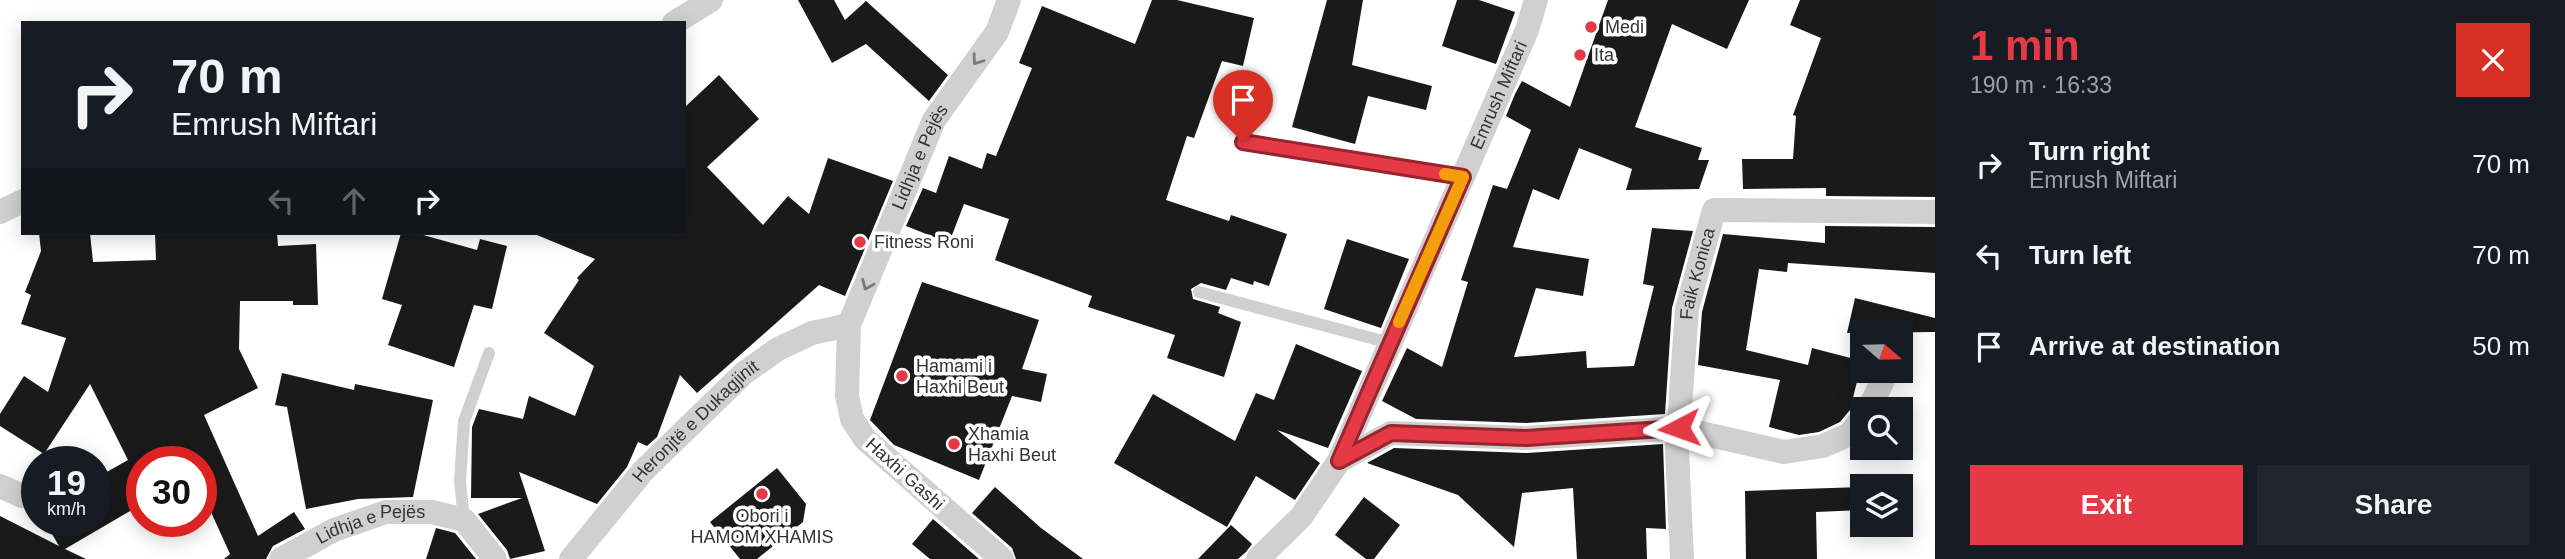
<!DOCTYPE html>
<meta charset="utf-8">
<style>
body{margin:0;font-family:Helvetica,sans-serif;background:#20242c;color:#f1f3f6;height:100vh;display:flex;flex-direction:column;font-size:26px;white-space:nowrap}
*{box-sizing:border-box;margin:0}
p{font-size:23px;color:#9ea1a6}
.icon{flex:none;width:38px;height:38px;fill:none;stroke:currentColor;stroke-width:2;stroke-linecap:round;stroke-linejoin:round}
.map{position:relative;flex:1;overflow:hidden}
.details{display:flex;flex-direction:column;background:#171b24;width:630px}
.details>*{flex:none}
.guide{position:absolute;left:21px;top:21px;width:665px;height:214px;border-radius:0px;box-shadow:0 4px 18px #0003;background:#171b24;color:#f1f3f6;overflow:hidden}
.needle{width:46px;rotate:110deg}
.fabs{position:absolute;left:1850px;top:320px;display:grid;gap:14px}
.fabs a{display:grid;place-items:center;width:63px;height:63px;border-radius:0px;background:#171b24;box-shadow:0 4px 18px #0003;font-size:35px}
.speed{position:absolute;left:21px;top:446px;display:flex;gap:14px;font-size:35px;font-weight:700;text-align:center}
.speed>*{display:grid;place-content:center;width:91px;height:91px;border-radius:50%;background:#171b24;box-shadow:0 4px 18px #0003;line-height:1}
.speed small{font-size:18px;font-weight:400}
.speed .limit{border:10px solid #d22;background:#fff;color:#111}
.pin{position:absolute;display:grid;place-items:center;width:60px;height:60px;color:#fff;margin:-72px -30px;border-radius:50% 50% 50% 0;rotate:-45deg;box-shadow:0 0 7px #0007}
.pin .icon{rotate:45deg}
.me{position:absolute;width:77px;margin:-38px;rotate:266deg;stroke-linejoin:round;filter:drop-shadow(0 0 5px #0008)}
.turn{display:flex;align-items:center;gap:24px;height:147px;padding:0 35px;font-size:32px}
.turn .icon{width:91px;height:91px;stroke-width:2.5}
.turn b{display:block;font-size:49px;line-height:60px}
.lanes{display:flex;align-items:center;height:66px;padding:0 35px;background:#0003;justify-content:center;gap:35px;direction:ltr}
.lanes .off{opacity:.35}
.round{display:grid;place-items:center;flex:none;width:74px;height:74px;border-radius:0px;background:#20242c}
.overview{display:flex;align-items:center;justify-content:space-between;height:119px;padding:0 35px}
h1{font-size:42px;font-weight:800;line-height:52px;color:#e63946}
.primary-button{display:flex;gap:14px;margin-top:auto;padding:14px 35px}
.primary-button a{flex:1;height:80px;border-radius:0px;background:#e63946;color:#fff;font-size:28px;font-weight:800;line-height:80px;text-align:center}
.primary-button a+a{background:#20242c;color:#f1f3f6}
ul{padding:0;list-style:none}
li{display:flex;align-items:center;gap:21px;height:91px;padding:0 35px}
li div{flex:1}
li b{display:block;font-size:26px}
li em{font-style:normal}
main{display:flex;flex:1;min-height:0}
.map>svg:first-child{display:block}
.building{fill:#1a1a1a}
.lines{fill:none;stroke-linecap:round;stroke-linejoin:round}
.lane{stroke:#d0d0d0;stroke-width:12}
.street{stroke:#d0d0d0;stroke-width:24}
.oneway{stroke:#7a7a7a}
.route-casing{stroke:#96252e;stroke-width:18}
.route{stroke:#e63946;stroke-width:12}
.slow{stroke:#f59e0b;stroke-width:12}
.poi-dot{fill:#e63946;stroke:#fff;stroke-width:2.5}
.labels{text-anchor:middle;stroke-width:7;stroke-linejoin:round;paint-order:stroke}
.poi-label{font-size:18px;fill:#333;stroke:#fff;text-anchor:start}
.street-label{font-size:18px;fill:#333;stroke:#fff}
</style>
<main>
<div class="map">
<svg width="1935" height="559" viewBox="0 0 1935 559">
<rect width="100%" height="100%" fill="#fff"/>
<path class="building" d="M798,0h36l11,20 21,-19 82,74 -19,26 -63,-57 -34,19z
M1152,0h25l77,18 -11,48 -21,-5 -28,77 -7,-2 -21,64 63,21 2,-6 56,19 -18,52 -15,-5 -1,4 -22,-7 -5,12 -25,-7 -10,6 2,10 27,8 -2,6 23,9 -17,55 -57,-19 8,-23 -87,-28 4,-11 -97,-36 14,-41 -45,-15 -15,39 -43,-17 17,-38 13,5 13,-37 33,13 5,-16 9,3 36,-88 -13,-5 23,-57 93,38z
M1327,0h36l-11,65 80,21 -6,24 -58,-14 -13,48 -63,-17z
M1457,0h22l36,12 -19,52 -54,-18z
M1608,0h141l-22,49 -55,-25 -37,103 67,21 -4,12h11l-10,29 -73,1 6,-21 -53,-21 -20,52 -26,-11 -20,58 76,12 -6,37 -47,-8 -22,69 72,-6 1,17 47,-2 20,-80 -11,-2 9,-56 41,3 -21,77 -7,106 -139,9 -110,-4 -34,-18 25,-53 35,19 26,-85 -7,-2 32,-95 14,4 24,-59 -25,-14 9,-22 7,-13 48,26z
M1800,0h135v197l-109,-1v-8l-83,1 -1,-30h51l3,-43 -3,-1 28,-77 -31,-13z
M719,75l40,44 -52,48 56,58 25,-29 21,18 19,-56 65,23 -48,115 -26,-11 -122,108 -17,-18 -23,62 -10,9 -9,-4 -11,25 -30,37 -78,-32 26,79 -35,8 -3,-9 -29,-36 44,-16h-51l1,-71 7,-18 44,10 6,-23 46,20 19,-50 -50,-33 35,-53 -2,-2 18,-19 -63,-26h152v-125z
M1825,226l110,1v46l-147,-10 -1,9 -28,-3 -13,81 62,15 4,-17 50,13 -12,49 -10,12 -21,10 -20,3 -30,-8 11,-47 -82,-15 4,-53 21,-78 102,9z
M39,233h51l3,29 63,-2 -1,-27h122l1,13 38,-2 2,61h-25v-4h-53l-1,48 19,39 -54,27 54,121 36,-24 11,17 -32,17 -7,13h-42l6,-5 -29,-64v-28h-59v42l-77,45 21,10h-86v-43l59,30 -14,-24h51v-44l32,-18 -38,-76 -46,70 -44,-28v-12l24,-38 24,16 18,-54 -45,-14 10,-29 -6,-3 16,-41z
M401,233h15l61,17 3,-11 27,7 -15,63 -18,-4 -20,62 -66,-22 14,-40 -20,-6z
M1347,239l62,20 -28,69 -57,-19z
M922,282l117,38 -17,49 25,5 -6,28 -29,-6 -33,84 -85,-35 -24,-25z
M1855,298l80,20v14l-88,1z
M1296,344l66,27 -34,77 -51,-18 43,33 -25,37 -39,-24 -29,51 -113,-64 39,-69 82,47 21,-48 18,7z
M282,373l72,17 1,-6 78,16 -20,97 -55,2 -52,10 -19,-102 -12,-2z
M1663,444l3,85 -20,-1 1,31h-70l-4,-71 -51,5 -8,54 -56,-52 -91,-32 27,-15 133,5z
M777,468l29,36 -3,18 -46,37h-17l-30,-37z
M995,487l46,41 42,31h-67l-4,-11 -40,-35z
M1862,487v23l-46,2 1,47h-71l-1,-68z
M1364,497l36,28 -26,34h-8l-31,-24z
M933,519l46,40h-49l-18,-15z
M1231,525l21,19 -6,8 -8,7h-40z
M436,528l19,5 21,26h-50z"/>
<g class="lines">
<path class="lane" d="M1243,142l220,35
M1199,292l191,51
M464,520l-4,-39 4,-60 25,-68"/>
<g class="street">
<path d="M674,23l37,-23"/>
<path d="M0,212l23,-11"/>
<path d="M1868,410l14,-27"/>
<path d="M1339,461l52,-28 135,5 153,-10 105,24 39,-6 27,-12 12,-16"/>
<path d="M0,486l22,10"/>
<path id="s1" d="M281,559l53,-29 52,-18h46l32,8 31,39"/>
<path id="s2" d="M571,559l72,-88 101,-98 34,-24 34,-16 37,-8"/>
<path id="s3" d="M1002,559l-137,-120 -13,-20 -5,-23 2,-71 85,-205 63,-88 12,-32"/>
<path id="s4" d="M1258,559l43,-42 38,-56 188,-431 9,-30"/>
<path id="s5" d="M1682,559l-5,-109 10,-141 27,-99 221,2"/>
</g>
</g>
<defs><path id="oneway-chevron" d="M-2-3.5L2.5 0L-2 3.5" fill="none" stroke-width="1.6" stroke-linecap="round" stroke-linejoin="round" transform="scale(1.75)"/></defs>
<g class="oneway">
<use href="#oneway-chevron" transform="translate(977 60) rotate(126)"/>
<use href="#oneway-chevron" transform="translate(867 285) rotate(113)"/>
</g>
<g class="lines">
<defs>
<path id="route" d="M1243,142l220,35 -124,284 52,-28 135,5 153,-10"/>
</defs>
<use href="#route" class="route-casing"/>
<use href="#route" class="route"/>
<path class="slow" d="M1399,322l64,-145 -18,-3"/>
</g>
<g class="poi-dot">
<circle cx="1591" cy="27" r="7"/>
<circle cx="1580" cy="55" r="7"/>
<circle cx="860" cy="242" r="7"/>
<circle cx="902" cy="376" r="7"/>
<circle cx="954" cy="444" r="7"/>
<circle cx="762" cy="494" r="7"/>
</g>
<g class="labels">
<g class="poi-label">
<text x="1605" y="33">Medi</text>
<text x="1594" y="61">Ita</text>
<text x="874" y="248">Fitness Roni</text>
<text x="916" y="372">Hamami i<tspan x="916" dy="21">Haxhi Beut</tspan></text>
<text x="968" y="440">Xhamia<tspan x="968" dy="21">Haxhi Beut</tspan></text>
<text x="762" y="522" text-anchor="middle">Obori i<tspan x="762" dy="21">HAMOM XHAMIS</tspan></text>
</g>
<g class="street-label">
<text dy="6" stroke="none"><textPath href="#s4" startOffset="527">Emrush Miftari</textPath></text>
<text dy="6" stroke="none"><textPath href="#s3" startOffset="483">Lidhja e Pejës</textPath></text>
<text dy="6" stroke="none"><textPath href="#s5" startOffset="287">Faik Konica</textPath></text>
<text dy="6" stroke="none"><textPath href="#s2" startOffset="186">Heronjtë e Dukagjinit</textPath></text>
<text transform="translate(905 474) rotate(42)" y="6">Haxhi Gashi</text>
<text dy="6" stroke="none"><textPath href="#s1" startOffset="98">Lidhja e Pejës</textPath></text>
</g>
</g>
</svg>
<div class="fabs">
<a><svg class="needle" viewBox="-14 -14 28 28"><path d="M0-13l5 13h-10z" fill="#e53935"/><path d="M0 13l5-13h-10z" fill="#9ea1a6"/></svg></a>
<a><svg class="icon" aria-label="search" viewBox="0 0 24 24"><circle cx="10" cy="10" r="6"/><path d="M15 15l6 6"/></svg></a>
<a><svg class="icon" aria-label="layers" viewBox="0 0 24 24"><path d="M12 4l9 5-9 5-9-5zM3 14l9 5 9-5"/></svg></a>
</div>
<div class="speed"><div>19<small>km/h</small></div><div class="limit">30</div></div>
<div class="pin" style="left:1243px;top:142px;background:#d93025"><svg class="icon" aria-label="arrive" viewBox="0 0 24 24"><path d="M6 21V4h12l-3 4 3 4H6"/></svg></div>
<svg class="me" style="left:1679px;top:428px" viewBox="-20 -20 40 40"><path d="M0-17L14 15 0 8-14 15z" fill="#e63946" stroke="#fff" stroke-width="4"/></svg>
<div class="guide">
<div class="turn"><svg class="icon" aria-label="right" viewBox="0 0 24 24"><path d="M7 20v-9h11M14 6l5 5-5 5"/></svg><div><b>70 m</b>Emrush Miftari</div></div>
<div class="lanes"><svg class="icon off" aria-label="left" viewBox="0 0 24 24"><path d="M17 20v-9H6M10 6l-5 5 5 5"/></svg><svg class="icon off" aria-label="ahead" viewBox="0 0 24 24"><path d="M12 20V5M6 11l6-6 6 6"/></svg><svg class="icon" aria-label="right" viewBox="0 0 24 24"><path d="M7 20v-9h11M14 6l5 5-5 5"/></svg></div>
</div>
</div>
<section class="details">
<div class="overview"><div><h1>1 min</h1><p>190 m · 16:33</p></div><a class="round" style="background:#d93025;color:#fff"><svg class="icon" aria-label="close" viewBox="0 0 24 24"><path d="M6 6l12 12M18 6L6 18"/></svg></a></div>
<ul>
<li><svg class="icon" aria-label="right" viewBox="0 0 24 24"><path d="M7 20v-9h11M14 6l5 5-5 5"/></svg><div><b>Turn right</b><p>Emrush Miftari</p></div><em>70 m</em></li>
<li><svg class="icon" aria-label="left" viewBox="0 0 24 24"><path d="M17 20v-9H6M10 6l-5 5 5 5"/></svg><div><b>Turn left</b></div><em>70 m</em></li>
<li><svg class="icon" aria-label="arrive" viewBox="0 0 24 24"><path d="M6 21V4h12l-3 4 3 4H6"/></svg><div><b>Arrive at destination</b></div><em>50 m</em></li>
</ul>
<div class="primary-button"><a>Exit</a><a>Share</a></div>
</section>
</main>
